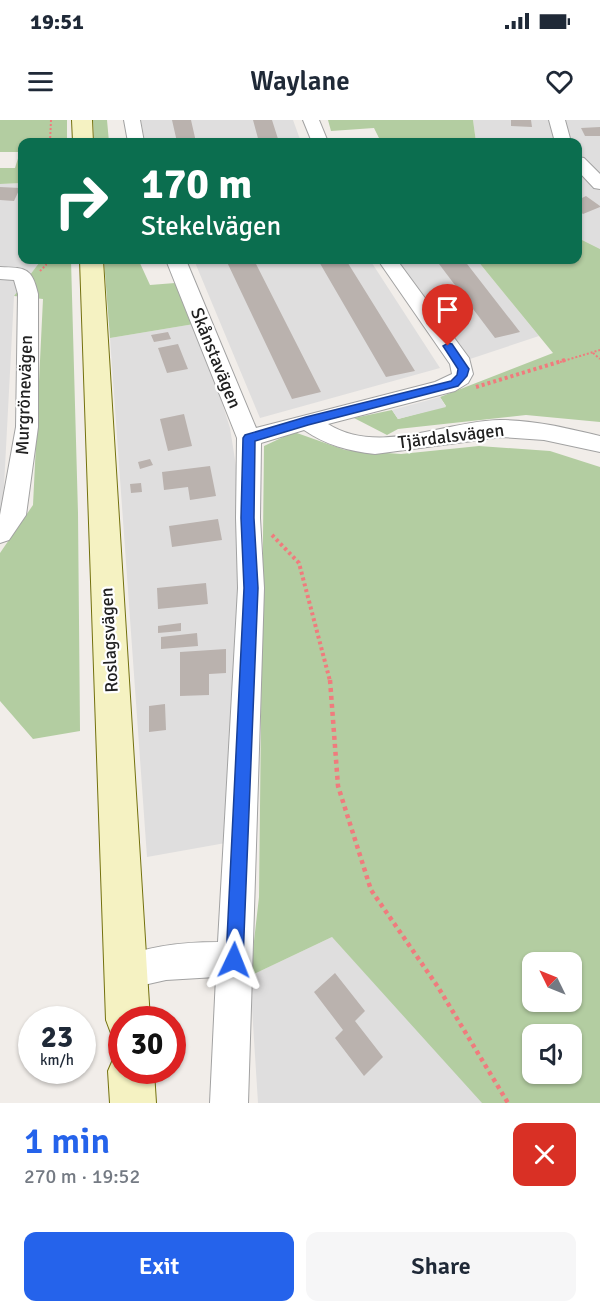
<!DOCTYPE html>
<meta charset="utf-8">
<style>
body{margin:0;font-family:Signika,sans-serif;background:#f6f6f7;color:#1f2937;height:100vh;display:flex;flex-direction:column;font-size:22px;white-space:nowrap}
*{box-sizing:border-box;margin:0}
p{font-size:20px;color:#747a83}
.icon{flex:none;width:33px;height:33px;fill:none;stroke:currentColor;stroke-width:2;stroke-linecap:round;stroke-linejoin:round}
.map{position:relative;height:983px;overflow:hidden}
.panel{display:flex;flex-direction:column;background:#fff;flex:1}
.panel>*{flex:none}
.banner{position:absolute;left:18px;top:18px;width:564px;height:126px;border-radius:12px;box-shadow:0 2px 4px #0004;background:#0b6e4f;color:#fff;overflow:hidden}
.needle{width:39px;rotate:313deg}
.fabs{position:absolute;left:522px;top:832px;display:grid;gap:12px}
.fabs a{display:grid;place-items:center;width:60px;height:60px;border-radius:12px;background:#fff;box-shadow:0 2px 4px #0004;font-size:30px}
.speed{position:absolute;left:18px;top:886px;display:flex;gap:12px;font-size:30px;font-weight:700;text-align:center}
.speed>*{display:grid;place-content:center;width:78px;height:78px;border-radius:50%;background:#fff;box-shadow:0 2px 4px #0004;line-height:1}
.speed small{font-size:15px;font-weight:400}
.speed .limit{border:9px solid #d22;background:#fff;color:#111}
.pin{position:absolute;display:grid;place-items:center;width:51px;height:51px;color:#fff;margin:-62px -26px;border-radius:50% 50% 50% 0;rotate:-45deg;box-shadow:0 0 6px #0007}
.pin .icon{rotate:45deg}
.me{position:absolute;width:66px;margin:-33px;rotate:2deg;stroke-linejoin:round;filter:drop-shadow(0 0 4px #0008)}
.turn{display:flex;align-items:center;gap:21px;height:126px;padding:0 24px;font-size:27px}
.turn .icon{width:78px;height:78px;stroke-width:2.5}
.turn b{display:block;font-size:42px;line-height:51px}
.round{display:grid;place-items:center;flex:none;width:63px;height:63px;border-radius:12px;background:#f6f6f7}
.summary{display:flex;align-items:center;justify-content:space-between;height:102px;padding:0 24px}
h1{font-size:36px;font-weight:600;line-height:45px;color:#2563eb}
.action{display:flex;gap:12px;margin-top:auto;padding:12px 24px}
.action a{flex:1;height:69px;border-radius:12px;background:#2563eb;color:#fff;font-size:24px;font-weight:600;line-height:69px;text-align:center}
.action a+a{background:#f6f6f7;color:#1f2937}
.status{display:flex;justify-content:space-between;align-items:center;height:42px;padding:0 30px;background:#fff;direction:ltr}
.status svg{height:16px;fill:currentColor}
header{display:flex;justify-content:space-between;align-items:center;height:78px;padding:0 24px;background:#fff;font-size:27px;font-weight:600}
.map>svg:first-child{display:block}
.residential{fill:#dfdede}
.forest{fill:#b3cda1;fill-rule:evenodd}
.parking{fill:#e1e1e1}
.building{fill:#bab2ae}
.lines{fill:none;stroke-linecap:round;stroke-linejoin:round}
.street-casing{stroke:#a2a2a2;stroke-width:2}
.secondary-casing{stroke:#73710e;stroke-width:2}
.path-far2{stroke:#f07b7d;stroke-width:2;stroke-dasharray:2 2;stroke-linecap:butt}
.path-far1{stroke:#f07b7d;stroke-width:4;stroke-dasharray:3 3;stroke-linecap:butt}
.path{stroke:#f07b7d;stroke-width:4.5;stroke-dasharray:4 4;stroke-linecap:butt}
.street{fill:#fff;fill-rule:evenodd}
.secondary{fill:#f5f2c2;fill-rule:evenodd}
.route{fill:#2563eb;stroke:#184099;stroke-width:1.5}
.labels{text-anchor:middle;stroke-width:4.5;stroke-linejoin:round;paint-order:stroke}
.street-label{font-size:18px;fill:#212121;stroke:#fff}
</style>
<div class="status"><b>19:51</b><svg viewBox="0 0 49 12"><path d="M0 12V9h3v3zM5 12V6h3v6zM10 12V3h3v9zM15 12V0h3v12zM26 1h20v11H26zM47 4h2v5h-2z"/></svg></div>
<header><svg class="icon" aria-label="menu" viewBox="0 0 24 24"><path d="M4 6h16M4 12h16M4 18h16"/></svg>Waylane<svg class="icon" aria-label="heart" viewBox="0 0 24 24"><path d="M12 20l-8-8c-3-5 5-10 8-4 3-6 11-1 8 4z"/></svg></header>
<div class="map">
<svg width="600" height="983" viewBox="0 0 600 983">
<rect width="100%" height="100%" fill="#f1ede9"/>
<path class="residential" d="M141,0h152l8,22h-156z
M473,0h127v129l-22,-11v-96h-102z
M22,63v77h17v3l-25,33 -11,209 -3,4v-325z
M194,140h176l70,108 -180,50z
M393,140h84l62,76 -69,23z
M194,204l24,66 12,38 6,38 2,184 -7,192 -84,15 -37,-519z
M332,817l153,166h-227l-8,-127z"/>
<path class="forest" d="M0,0h67v22h-45v41l-22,1v-16h15l5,-16h-20z
M93,0h14l2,22h-15z
M328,0h145l3,22h-95l-7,-14 -43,3z
M578,118l22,11v173l-74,-7 -128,14 -11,6 -33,-17 38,-8 6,9 48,-13 -6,-9 113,-44 -76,-93h101z
M39,140h32l7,253 2,218 -47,8 -33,-38v-148l33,-48 10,-206 -29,-3 25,-33z
M104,140h40l-5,1 11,24 25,-2 19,41 -84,14z
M294,312l51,18 56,4 78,-8 71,5 50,16v636h-118l-150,-166 -82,39 9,-79 5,-451zM532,843h40v39h-40zM532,915h40v39h-40z"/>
<path class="parking" d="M440,277l6,10 -48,12 -6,-9z"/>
<path class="building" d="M172,0h19l5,22h-19z
M253,0h19l7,22h-20z
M511,0h20l1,7 -21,-1z
M600,7v9h-15l-4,-8z
M0,67l20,1 -6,13 -14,-1z
M586,76l14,10v1l-17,7 -5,-4v-10z
M226,140h28l67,132 -29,7z
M318,140h28l69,111 -29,6z
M436,140h28l56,72 -25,6z
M168,212l3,7 -17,3 -3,-7z
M178,224l10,25 -21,4 -9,-25z
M184,294l8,32 -24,5 -8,-32z
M150,339l3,6 -13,4 -2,-7z
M210,346l6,30 -26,4 -2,-13 -24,3 -2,-18z
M141,363l1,9 -11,1 -1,-9z
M218,399l4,21 -50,7 -3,-21z
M206,463l2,21 -50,5 -1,-21z
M181,503v8l-23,2v-7z
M197,513l1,13 -37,3v-12z
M226,529v24l-17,1v21l-29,1v-44z
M165,584l1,26 -17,2v-26z
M335,853l30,38 -10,10 28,36 -19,19 -29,-38 8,-8 -29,-38z"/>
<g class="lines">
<defs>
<path id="street" d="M124,0h16l4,22h-16z
M303,0h16l9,22h-16z
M549,0h16l6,22h-16z
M578,37l6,1 16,16v15l-6,-1 -16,-17z
M166,140h20l70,168 179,-46 17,-8 -2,-10 -72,-104h19l72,98 4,16 -5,9 -13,8 -127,33c51,32 117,-3 172,-4 34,0 67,8 100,16v16l-56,-12 -42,-3 -127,17c-27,-3 -49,-9 -71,-24l-43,13 -1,75 4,70 -16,515h-38l6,-126 -50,3 -40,9 -12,-5 -5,-12 5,-12c33,-14 67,-18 104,-18l20,-354 -2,-70 1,-80z
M0,147c25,1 32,0 38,27v133l-12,88 -17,25 -9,3v-28l16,-88 2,-133 -4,-14 -14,-1z"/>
<path id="secondary" d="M72,0h20l1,22h-20z
M80,140h23l47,760h-28v19l-10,-3 -6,-16z
M122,932v19h32l2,32h-46l-2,-32 7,-16z"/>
</defs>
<use href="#street" class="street-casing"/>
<use href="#secondary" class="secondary-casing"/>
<path class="path-far2" d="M50,22l1,-22
M40,151l6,-6v-5
M593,233l7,6
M560,242l40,-12"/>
<path class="path-far1" d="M476,267l89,-27
M272,415l27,28 31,118"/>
<path class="path" d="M330,560l8,106 33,104 67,97 70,116"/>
<use href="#street" class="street"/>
<use href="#secondary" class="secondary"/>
</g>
<path class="route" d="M448,223l4,1 17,25 -2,7 -9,10 -150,39 -53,16 -1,77 4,70 -15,372 -2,6 -7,3 -6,-3 -2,-6 18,-372 -3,-70 2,-80 2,-3 61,-18 145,-36 6,-6 1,-6 -15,-23z"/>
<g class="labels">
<g class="street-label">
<text transform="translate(216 238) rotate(68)" y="6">Skånstavägen</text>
<text transform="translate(24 275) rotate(-88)" y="6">Murgrönevägen</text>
<text transform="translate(451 316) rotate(-7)" y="6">Tjärdalsvägen</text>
<text transform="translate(109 520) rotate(-93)" y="6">Roslagsvägen</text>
</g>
</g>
</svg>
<div class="fabs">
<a><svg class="needle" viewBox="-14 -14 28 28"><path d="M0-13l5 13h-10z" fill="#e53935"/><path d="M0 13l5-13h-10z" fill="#747a83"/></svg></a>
<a><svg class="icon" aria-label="sound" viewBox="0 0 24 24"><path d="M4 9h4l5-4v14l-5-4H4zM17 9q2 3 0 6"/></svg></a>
</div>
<div class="speed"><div>23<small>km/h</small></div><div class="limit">30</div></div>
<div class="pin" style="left:448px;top:226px;background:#d93025"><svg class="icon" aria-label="arrive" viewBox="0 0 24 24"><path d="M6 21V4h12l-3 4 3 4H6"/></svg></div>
<svg class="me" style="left:234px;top:840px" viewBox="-20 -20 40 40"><path d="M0-17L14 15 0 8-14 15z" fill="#2563eb" stroke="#fff" stroke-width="4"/></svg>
<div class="banner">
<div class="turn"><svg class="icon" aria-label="right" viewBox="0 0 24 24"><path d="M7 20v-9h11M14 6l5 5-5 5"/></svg><div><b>170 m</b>Stekelvägen</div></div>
</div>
</div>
<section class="panel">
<div class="summary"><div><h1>1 min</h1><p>270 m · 19:52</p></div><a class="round" style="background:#d93025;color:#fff"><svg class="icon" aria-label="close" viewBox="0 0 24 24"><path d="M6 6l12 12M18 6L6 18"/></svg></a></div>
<div class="action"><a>Exit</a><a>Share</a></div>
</section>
